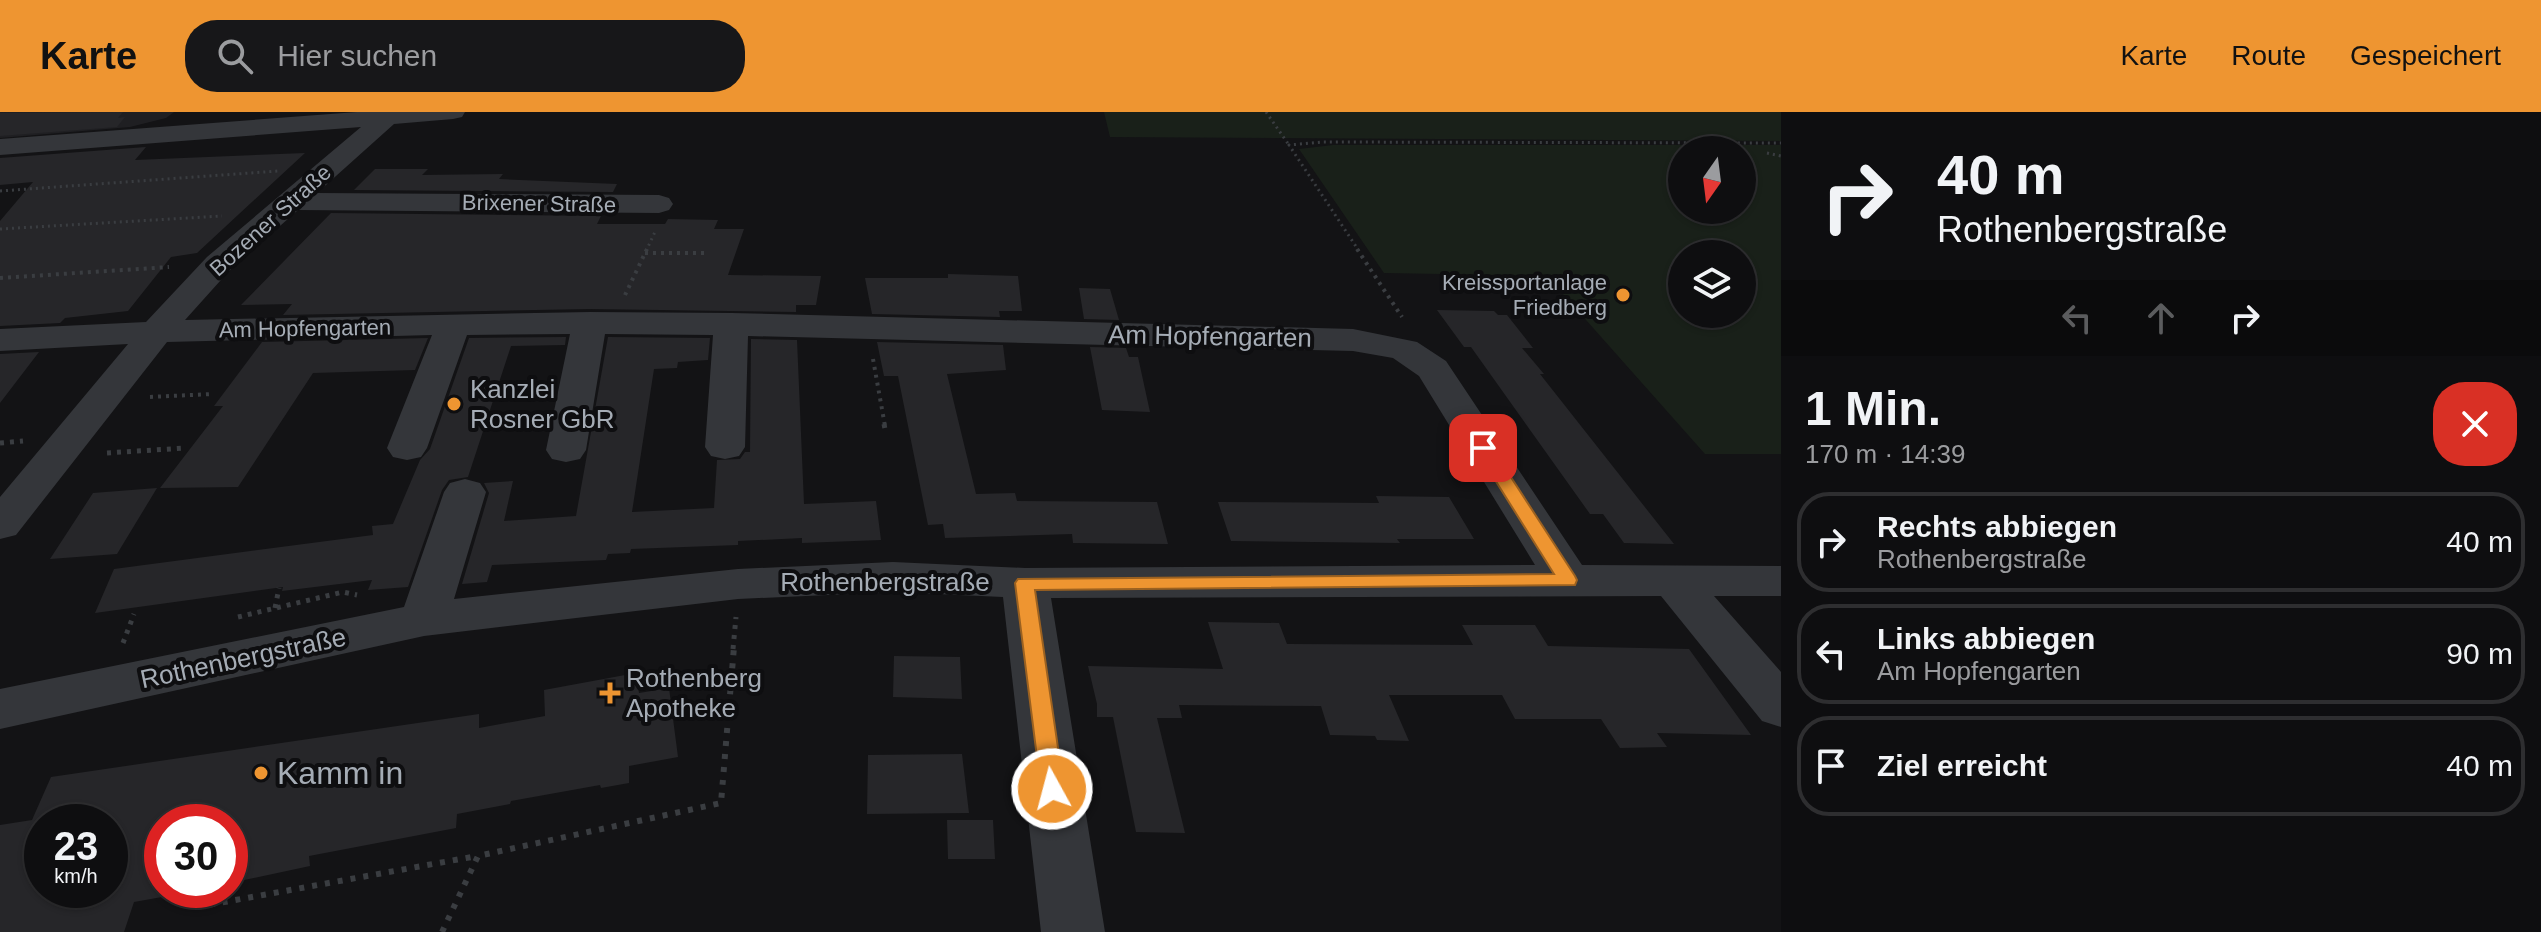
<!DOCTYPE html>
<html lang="de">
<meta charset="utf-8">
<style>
body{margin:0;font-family:Arial,sans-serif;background:#171719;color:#f1f3f6;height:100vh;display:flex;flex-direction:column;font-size:30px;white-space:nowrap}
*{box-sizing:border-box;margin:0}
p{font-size:26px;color:#9b9c9f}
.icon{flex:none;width:44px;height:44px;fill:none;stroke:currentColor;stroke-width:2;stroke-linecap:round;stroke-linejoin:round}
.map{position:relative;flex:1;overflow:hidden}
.panel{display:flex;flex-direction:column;background:#0e0e10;width:760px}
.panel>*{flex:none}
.banner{background:#0e0e10;color:#f1f3f6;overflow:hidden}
.needle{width:52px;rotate:194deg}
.fabs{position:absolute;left:1668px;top:24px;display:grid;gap:16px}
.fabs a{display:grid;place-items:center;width:88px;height:88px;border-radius:50%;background:#0e0e10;box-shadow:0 2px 6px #0004,0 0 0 2px #2e2e30;font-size:40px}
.speed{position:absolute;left:24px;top:692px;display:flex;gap:16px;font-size:40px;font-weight:700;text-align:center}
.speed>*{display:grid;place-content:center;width:104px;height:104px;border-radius:50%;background:#0e0e10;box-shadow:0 2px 6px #0004,0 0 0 2px #2e2e30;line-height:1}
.speed small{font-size:20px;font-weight:400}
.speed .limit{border:12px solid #d22;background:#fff;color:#111}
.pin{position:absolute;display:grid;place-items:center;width:68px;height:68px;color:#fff;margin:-34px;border-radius:16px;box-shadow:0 4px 12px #0006}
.me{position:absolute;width:88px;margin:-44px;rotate:353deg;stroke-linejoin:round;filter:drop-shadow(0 0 6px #0008)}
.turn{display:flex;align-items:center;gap:28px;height:168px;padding:0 24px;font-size:36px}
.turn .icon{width:104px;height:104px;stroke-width:2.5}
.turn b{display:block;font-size:56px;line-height:68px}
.lanes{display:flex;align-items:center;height:76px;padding:0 24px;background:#0003;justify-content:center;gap:40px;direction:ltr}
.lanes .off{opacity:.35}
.round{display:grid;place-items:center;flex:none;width:84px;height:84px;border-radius:32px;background:#171719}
.headline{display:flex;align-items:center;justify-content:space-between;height:136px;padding:0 24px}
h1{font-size:48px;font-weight:800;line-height:60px}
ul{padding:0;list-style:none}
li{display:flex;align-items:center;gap:24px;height:100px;margin:0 16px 12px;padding:0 8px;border:4px solid #2e2e30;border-radius:32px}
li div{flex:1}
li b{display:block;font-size:30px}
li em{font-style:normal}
header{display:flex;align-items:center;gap:48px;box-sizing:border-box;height:112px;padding:0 40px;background:#ee9531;color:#111}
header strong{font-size:38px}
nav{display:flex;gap:44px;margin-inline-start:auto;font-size:28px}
.search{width:560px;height:72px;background:#171719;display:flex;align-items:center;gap:20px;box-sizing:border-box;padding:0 28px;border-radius:32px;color:#9b9c9f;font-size:30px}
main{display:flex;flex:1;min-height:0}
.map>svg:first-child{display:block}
.built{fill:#1f1f22}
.green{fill:#192019;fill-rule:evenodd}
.building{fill:#262629;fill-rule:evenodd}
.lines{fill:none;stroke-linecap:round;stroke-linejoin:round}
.path-far3{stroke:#3a3d41;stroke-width:3;stroke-dasharray:2 4;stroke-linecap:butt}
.path-far2{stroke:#3a3d41;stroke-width:4;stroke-dasharray:3 5;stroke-linecap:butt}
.path-far1{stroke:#3a3d41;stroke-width:5;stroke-dasharray:4 6;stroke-linecap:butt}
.path{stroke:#3a3d41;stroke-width:6;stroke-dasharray:5 8;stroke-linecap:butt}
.minor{fill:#34363a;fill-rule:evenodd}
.route{fill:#ee9531;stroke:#9b6120;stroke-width:2}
.poi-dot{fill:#ee9531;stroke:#0e0e10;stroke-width:3}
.labels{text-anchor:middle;stroke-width:8;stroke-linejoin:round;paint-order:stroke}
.far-street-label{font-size:22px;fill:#a5acb5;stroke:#0e0e10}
.far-poi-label{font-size:22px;fill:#a5acb5;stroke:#0e0e10;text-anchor:end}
.street-label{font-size:26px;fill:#a5acb5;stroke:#0e0e10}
.poi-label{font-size:26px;fill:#a5acb5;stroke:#0e0e10;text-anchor:start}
.near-poi-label{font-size:32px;fill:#a5acb5;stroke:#0e0e10;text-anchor:start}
</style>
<header>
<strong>Karte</strong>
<div class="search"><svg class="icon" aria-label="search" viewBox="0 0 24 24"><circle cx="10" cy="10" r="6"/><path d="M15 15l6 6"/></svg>Hier suchen</div>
<nav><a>Karte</a><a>Route</a><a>Gespeichert</a></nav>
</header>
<main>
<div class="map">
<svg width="1781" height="820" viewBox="0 0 1781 820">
<rect width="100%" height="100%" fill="#131315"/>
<path class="built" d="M0,0h174l-8,6 -36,9 -130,11z"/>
<path class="green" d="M1104,0h677v29l-671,-4z
M1333,33h448v309h-76l-158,-178 -163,-3 -85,-124zM1682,38h60v60h-60zM1682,142h60v60h-60z"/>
<path class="building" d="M123,0l-5,6 7,-1 -8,10 -117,9v-23z
M146,35l-11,13 170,-7 -108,100 -26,4 -43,54 -63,7 -5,5 -60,3v-105l33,-39 -33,3v-27z
M375,57h53l-6,6 81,-1 -4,5 118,5 -4,8 -259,-2z
M331,101l270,3 -4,8h68l3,-5 50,1 -4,9h30l-16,46 93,1 -5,29h-20v7l-206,-3 -307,6 9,-11 -51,1z
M948,162l70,2 4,35h-23l1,6 -128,-3 -7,-36h83z
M1079,176l31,1 9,31 -35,-1z
M1437,198l57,1 4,4h9l26,33h-11l22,26h-4l134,170 -50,-1 -21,-29h-13l-119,-167h-7z
M566,225l-1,8 -54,1 -43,131 -19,3 -7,10 -34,97 -40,3 4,-10 -90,11 1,-4 -188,26 19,-44 259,-34 -1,-9 21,-2 27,-64 10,-11 39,-111z
M608,225l102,1 -2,22 -30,2 -1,6 -23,1 -22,143 82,-4 3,-48 23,-1 5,-7h5l1,-113 46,1 7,164 72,-3 5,39 -79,3v-5l-64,3v4l-107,4 -1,4 -22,1 -2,6 -114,5 -5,17 -25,2 27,-91 -5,-10 29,-2 -9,40 72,-5z
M428,226l-13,32 -102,3 -75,114 -78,1 63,-82h-9l48,-64z
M877,230l126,3 3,25 -59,4 29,120 39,-1 2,8 140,1 11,42 -95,-1 -1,-9 -127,4 -2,-14 -15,1 -30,-149h-14z
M1090,235l36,1 3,9h9l12,55 -48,-2z
M39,240l-39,51v-49z
M157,376l-40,66 -67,5 43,-66z
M1376,384l73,1 25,42h-77l3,4 -169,-2 -13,-39 161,1z
M1208,510l71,1 8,21 186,1 -11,-20h73l13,21 141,3 62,86 -94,-2 10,14 -47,1 -19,-29h-86l-13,-24h-113l20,46 -32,-1 -2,-4 -45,-1 -9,-29 -142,-1 3,13h-25l28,115 -49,-1 -23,-115h-16v-13l-9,-38 135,3z
M894,544l66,1 2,42 -69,-2z
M636,561l3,20 30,-5 9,69 -49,9v17l-28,5 -1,-3 -89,16 -1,3 -53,10 -1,14 -147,28 1,10 -80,17v-61h-68v75l-28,5 -10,30h-124v-107l32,-5 19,-43 428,-63v14l66,-12 -1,-26zM42,710h68v68h-68z
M962,642l7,59 -102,1 1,-59z
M947,708h46l2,39h-47z"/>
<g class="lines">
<path class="path-far3" d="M1266,0l23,33
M1767,41l14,3
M0,79l278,-20
M0,117l222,-13
M646,139l9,-19
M1359,139l-70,-106 34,-3 458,1"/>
<path class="path-far2" d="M1357,137l45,68
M645,141h59
M0,166l169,-11
M625,183l22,-46
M873,247l12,67
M150,285l63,-3"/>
<path class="path-far1" d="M884,312l1,5
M0,331l23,-2
M107,341l78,-5
M275,496l4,-20
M238,505l105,-25 14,3
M123,531l11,-29
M733,537l3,-32"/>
<path class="path" d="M197,795l280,-51
M442,820l36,-76 243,-53 13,-156"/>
<path class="minor" d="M357,0h108l-3,5 -9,2 -59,5 -77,69 342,2 10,3 4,6 -4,6 -10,3 -361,-3 -69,61 -44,49 405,-8 141,1 622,16 64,13 29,19 136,204 199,1v30h-67l67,76v55l-19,-6 -101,-125 -610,2 54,334h-64l-38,-335 -110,-5 -155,7 -314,37 -424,93v-40l404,-82 40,-115 6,-9 15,-4 15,4 6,9 -32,107 284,-30 155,-7 132,6 510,-3 -116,-189 -26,-18 -40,-7 -605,-15 -3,111 -6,9 -14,3 -14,-3 -6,-9 8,-112 -108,-1 -19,116 -6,9 -14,3 -14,-3 -6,-9 24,-116 -103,1 -40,113 -6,9 -14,3 -14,-3 -6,-9 45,-113 -265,7 -151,193 -16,4v-42l128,-153 -128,7v-22l146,-7 61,-65 154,-130 -361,28v-16z"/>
</g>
<path class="route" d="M1483,331l9,5 83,128 2,4 -2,5 -540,5 29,199 -3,7 -9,3 -8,-3 -3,-7 -26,-206 3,-4 536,-5 -79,-126z"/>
<g class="poi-dot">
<circle cx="1623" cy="183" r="8"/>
<circle cx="454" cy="292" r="8"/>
<path d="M606 569h8v8h8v8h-8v8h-8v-8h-8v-8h8z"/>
<circle cx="261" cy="661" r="8"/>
</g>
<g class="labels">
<g class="far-street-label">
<text transform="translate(539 91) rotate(1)" y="8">Brixener Straße</text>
<text transform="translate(270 108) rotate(-42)" y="8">Bozener Straße</text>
<text transform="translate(305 216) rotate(-1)" y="8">Am Hopfengarten</text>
</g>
<g class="far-poi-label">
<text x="1607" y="178">Kreissportanlage<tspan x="1607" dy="25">Friedberg</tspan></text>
</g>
<g class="street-label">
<text transform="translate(1210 224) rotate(1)" y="9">Am Hopfengarten</text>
<text x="885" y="479">Rothenbergstraße</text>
<text transform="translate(243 546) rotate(-12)" y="9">Rothenbergstraße</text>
</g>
<g class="poi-label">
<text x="470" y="286">Kanzlei<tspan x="470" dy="30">Rosner GbR</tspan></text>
<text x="626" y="575">Rothenberg<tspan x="626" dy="30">Apotheke</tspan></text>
</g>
<g class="near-poi-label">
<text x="277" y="672">Kamm in</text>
</g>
</g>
</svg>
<div class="fabs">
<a><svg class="needle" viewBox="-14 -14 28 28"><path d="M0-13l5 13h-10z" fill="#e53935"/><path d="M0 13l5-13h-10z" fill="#9b9c9f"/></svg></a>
<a><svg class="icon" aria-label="layers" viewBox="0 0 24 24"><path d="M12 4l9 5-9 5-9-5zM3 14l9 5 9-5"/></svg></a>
</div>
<div class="speed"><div>23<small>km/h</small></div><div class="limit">30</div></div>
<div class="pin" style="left:1483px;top:336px;background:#d93025"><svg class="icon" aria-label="arrive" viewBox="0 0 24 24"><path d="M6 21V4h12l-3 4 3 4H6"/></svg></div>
<svg class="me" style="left:1052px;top:677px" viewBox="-20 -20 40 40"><circle r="17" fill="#ee9531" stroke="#fff" stroke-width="3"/><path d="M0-11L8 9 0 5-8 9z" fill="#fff"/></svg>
</div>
<section class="panel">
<div class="banner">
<div class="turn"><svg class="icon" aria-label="right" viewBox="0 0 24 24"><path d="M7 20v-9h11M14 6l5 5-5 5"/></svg><div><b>40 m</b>Rothenbergstraße</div></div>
<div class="lanes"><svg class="icon off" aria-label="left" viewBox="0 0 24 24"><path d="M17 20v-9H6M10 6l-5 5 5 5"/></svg><svg class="icon off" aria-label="ahead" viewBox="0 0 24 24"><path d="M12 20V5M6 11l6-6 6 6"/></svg><svg class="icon" aria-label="right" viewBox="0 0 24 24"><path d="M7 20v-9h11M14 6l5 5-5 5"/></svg></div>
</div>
<div class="headline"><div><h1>1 Min.</h1><p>170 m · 14:39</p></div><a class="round" style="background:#d93025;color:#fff"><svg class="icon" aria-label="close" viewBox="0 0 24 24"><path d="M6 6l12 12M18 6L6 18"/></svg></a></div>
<ul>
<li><svg class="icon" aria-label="right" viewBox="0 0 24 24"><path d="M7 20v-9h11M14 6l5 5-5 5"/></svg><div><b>Rechts abbiegen</b><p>Rothenbergstraße</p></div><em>40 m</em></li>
<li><svg class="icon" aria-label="left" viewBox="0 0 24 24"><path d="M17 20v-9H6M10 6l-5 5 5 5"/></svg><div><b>Links abbiegen</b><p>Am Hopfengarten</p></div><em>90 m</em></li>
<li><svg class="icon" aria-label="arrive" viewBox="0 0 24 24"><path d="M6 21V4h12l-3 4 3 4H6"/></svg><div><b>Ziel erreicht</b></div><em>40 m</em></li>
</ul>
</section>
</main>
